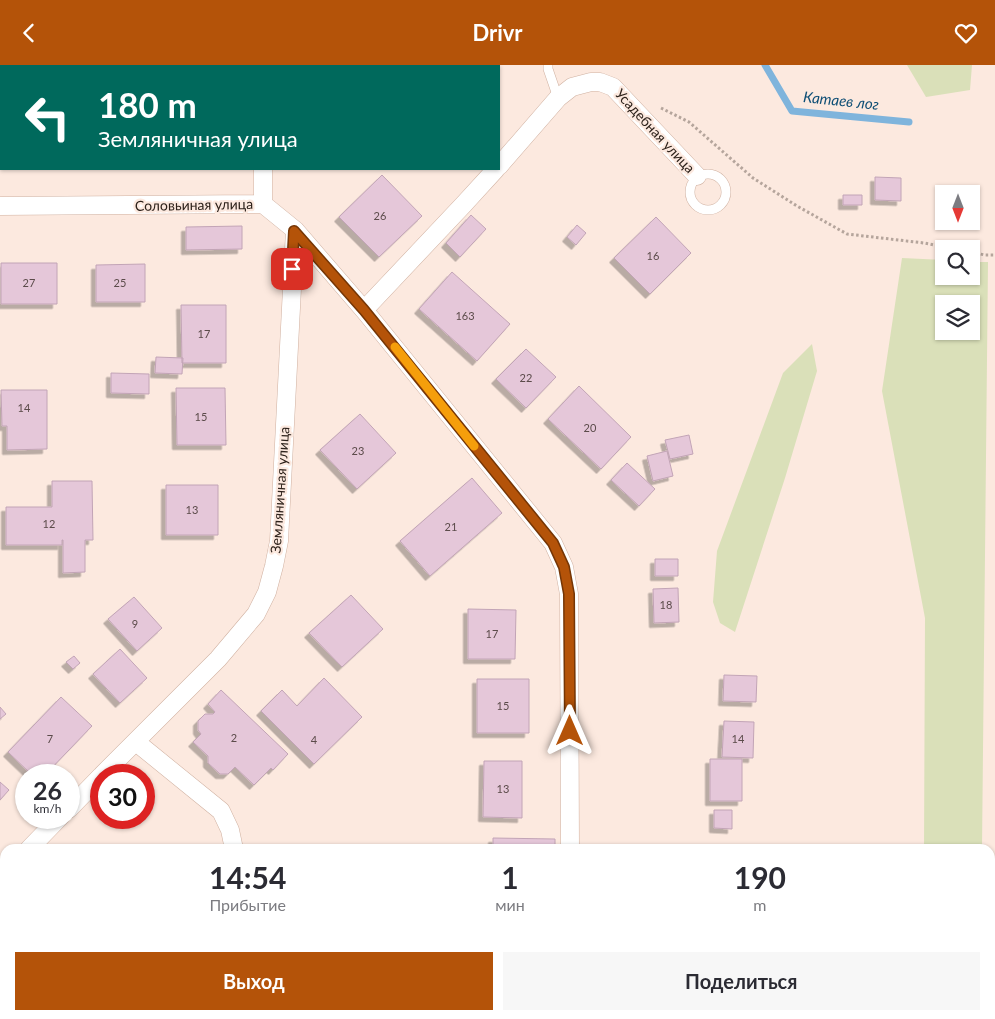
<!DOCTYPE html>
<html lang="ru">
<meta charset="utf-8">
<style>
body{margin:0;font-family:Lato,sans-serif;background:#f7f7f7;color:#2b2b33;height:100vh;display:flex;flex-direction:column;font-size:19px;white-space:nowrap}
*{box-sizing:border-box;margin:0}
p{font-size:16px;color:#7c7c81}
.icon{flex:none;width:28px;height:28px;fill:none;stroke:currentColor;stroke-width:2;stroke-linecap:round;stroke-linejoin:round}
.map{position:relative;flex:1;overflow:hidden}
.panel{position:absolute;left:0px;top:779px;width:995px;height:176px;display:flex;flex-direction:column;background:#fff;border-radius:15px 15px 0 0;box-shadow:0 1px 4px #0004}
.panel>*{flex:none}
.guide{position:absolute;left:0px;top:0px;width:500px;height:105px;box-shadow:0 1px 4px #0004;background:#00695c;color:#fff;overflow:hidden}
.needle{width:32px;rotate:180deg}
.fabs{position:absolute;left:935px;top:120px;display:grid;gap:10px}
.fabs a{display:grid;place-items:center;width:45px;height:45px;border-radius:0px;background:#fff;box-shadow:0 1px 4px #0004;font-size:25px}
.speed{position:absolute;left:15px;top:699px;display:flex;gap:10px;font-size:25px;font-weight:700;text-align:center}
.speed>*{display:grid;place-content:center;width:65px;height:65px;border-radius:50%;background:#fff;box-shadow:0 1px 4px #0004;line-height:1}
.speed small{font-size:12px;font-weight:400}
.speed .limit{border:8px solid #d22;background:#fff;color:#111}
.pin{position:absolute;display:grid;place-items:center;width:42px;height:42px;color:#fff;margin:-21px;border-radius:10px;box-shadow:0 2px 8px #0006}
.me{position:absolute;width:55px;margin:-28px;rotate:0deg;stroke-linejoin:round;filter:drop-shadow(0 0 4px #0008)}
.turn{display:flex;align-items:center;gap:18px;height:105px;padding:0 15px;font-size:22px}
.turn .icon{width:65px;height:65px;stroke-width:2.5}
.turn b{display:block;font-size:35px;line-height:42px}
.eta{display:flex;justify-content:space-evenly;align-items:center;height:85px;text-align:center}
.eta b{font-size:30px;font-weight:700;line-height:35px}
.primary-button{display:flex;gap:10px;margin-top:auto;padding:10px 15px}
.primary-button a{flex:1;height:58px;border-radius:0px;background:#b45309;color:#fff;font-size:20px;font-weight:700;line-height:58px;text-align:center}
.primary-button a+a{background:#f7f7f7;color:#2b2b33}
header{display:flex;justify-content:space-between;align-items:center;height:65px;padding:0 15px;background:#b45309;color:#fff;font-size:22px;font-weight:700}
.map>svg:first-child{display:block}
.green{fill:#dae0b9;fill-rule:evenodd}
.lines{fill:none;stroke-linecap:round;stroke-linejoin:round}
.stream{stroke:#7fb4dc;stroke-width:7}
.building{fill:#e5c7d9;stroke:#c2a4b6;filter:url(#shadow)}
.lane-casing{stroke:#d0b1a1;stroke-width:10}
.street-casing{stroke:#d0b1a1;stroke-width:19}
.path{stroke:#b5a59c;stroke-width:3;stroke-dasharray:2.5 2.5;stroke-linecap:butt}
.lane{stroke:#fff;stroke-width:9}
.street{stroke:#fff;stroke-width:18}
.route-casing{stroke:#753606;stroke-width:12}
.route{stroke:#b45309;stroke-width:9}
.slow{stroke:#f59e0b;stroke-width:9}
.labels{text-anchor:middle;stroke-width:4.5;stroke-linejoin:round;paint-order:stroke}
.number-label{font-size:11px;fill:#5b4b4a}
.street-label{font-size:14px;fill:#2d221b;stroke:#fce9df}
.water-label{font-size:15px;font-style:italic;fill:#0e4e75;stroke:#fce9df}
</style>
<header><svg class="icon" aria-label="back" viewBox="0 0 24 24"><path d="M15 5l-7 7 7 7"/></svg>Drivr<svg class="icon" aria-label="heart" viewBox="0 0 24 24"><path d="M12 20l-8-8c-3-5 5-10 8-4 3-6 11-1 8 4z"/></svg></header>
<div class="map">
<svg width="995" height="954" viewBox="0 0 995 954">
<defs>
<filter id="shadow"><feDropShadow dx="-4.5" dy="4.5" stdDeviation="0" flood-color="#0004"/></filter>
</defs>
<rect width="100%" height="100%" fill="#fce9df"/>
<path class="green" d="M907,0h65l-2,25 -44,7z
M902,193l42,2v16h27v-14h17l-6,587h-58l1,-231 -43,-227zM944,239h27v27h-27z
M812,279l5,27 -32,107 -50,154 -15,-9 -7,-21 4,-51 66,-178z
M923,950h57v4h-57z"/>
<g class="lines">
<path class="stream" d="M765,0l27,46 117,11"/>
</g>
<path class="building" d="M0,54h1v31h-1z
M382,110l40,41 -43,41 -40,-40z
M875,112l26,1v23l-26,-1z
M843,130h19v10h-19z
M471,150l15,14 -26,28 -14,-14z
M656,152l35,36 -41,41 -36,-36z
M577,160l9,8 -10,12 -9,-8z
M242,161v23l-56,1v-23z
M1,198h56v41h-56z
M145,199v38h-49v-37z
M452,207l58,52 -33,37 -58,-52z
M181,240h45v58h-44z
M526,284l30,28 -30,31 -30,-29z
M156,292l27,1 -1,16 -27,-1z
M111,308l38,1v20l-38,-1z
M579,321l52,51 -30,32 -53,-50z
M176,323h49l1,57h-49z
M1,325h46v59l-40,1v-24h-5z
M360,349l36,39 -39,36 -37,-39z
M689,370l4,19 -23,5 -5,-19z
M667,386l6,25 -20,5 -6,-25z
M627,398l28,26 -16,17 -28,-26z
M472,413l30,35 -72,63 -30,-35z
M52,416h40l1,59h-8v32l-22,1v-33h-1v5h-56v-38h46z
M166,420h52v50h-52z
M655,494h23v17h-23z
M678,523l1,34 -25,1 -1,-34z
M351,530l32,34 -41,38 -33,-34z
M134,532l28,31 -25,23 -29,-32z
M468,544l48,1 -1,49h-47z
M120,584l27,29 -27,25 -27,-29z
M74,591l6,7 -7,6 -7,-7z
M724,610l33,1 -1,26 -33,-1z
M324,613l38,39 -48,47 -53,-53 21,-21 15,16z
M477,614h52v54h-52z
M221,625l67,64 -15,16 -2,-2 -17,17 -19,-18 -7,7h-8l-12,-11v-7l-15,-14 8,-8 -3,-4v-9l7,-7h8l2,-2 -7,-8z
M61,632l31,29 -47,49h-13l-24,-23z
M0,642l6,7 -6,5z
M724,656l30,1 -1,36 -31,-1z
M710,694h32v42h-32z
M484,696h38v57l-39,-1z
M0,717l9,8 -9,10z
M714,745h18v19l-18,-1z
M493,773l62,1v10h-62z
M13,950h22v4h-22z
M103,950h66v4h-66z
M273,950h15v4h-15z
M499,950h26v4h-26z"/>
<g class="lines">
<defs>
<path id="lane" d="M548,0v4l10,29
M690 127a18 18 0 1 1 36 0a18 18 0 1 1-36 0Z
M608,950l8,4"/>
<path id="street" d="M261,0v1
M499,101l59,-68 14,-11 19,-5h9l13,5 84,89
M263,104v35
M0,141l263,-2 32,26 69,80 189,233 11,24 5,27 1,255
M364,245l100,-106 32,-35
M136,677l85,69 9,19 4,19
M102,710l116,-116 38,-45 11,-22 7,-26 5,-25 16,-311
M69,744l32,-33
M29,784l31,-32
M0,812l5,-5
M239,950v4
M570,954v-4"/>
</defs>
<use href="#lane" class="lane-casing"/>
<use href="#street" class="street-casing"/>
<path class="path" d="M661,43l28,14 64,56 44,28 50,28 77,9 30,6
M971,187l14,3h10"/>
<use href="#lane" class="lane"/>
<use href="#street" class="street"/>
</g>
<g class="lines">
<defs>
<path id="route" d="M292,204l2,-38 70,79 189,233 11,24 5,27 1,137"/>
</defs>
<use href="#route" class="route-casing"/>
<use href="#route" class="route"/>
<path class="slow" d="M395,282l79,99"/>
</g>
<g class="labels">
<g class="number-label">
<text x="380" y="155">26</text>
<text x="653" y="195">16</text>
<text x="29" y="222">27</text>
<text x="120" y="222">25</text>
<text x="465" y="255">163</text>
<text x="204" y="273">17</text>
<text x="526" y="317">22</text>
<text x="24" y="347">14</text>
<text x="201" y="356">15</text>
<text x="590" y="367">20</text>
<text x="358" y="390">23</text>
<text x="192" y="449">13</text>
<text x="49" y="463">12</text>
<text x="451" y="466">21</text>
<text x="666" y="544">18</text>
<text x="135" y="563">9</text>
<text x="492" y="573">17</text>
<text x="503" y="645">15</text>
<text x="234" y="677">2</text>
<text x="50" y="678">7</text>
<text x="738" y="678">14</text>
<text x="314" y="679">4</text>
<text x="503" y="728">13</text>
</g>
<g class="street-label">
<text transform="translate(655 66) rotate(47)" y="5">Усадебная улица</text>
<text transform="translate(194 140) rotate(-1)" y="5">Соловьиная улица</text>
<text transform="translate(280 425) rotate(-86)" y="5">Земляничная улица</text>
</g>
<g class="water-label">
<text transform="translate(841 36) rotate(6)" y="5">Катаев лог</text>
</g>
</g>
</svg>
<div class="fabs">
<a><svg class="needle" viewBox="-14 -14 28 28"><path d="M0-13l5 13h-10z" fill="#e53935"/><path d="M0 13l5-13h-10z" fill="#7c7c81"/></svg></a>
<a><svg class="icon" aria-label="search" viewBox="0 0 24 24"><circle cx="10" cy="10" r="6"/><path d="M15 15l6 6"/></svg></a>
<a><svg class="icon" aria-label="layers" viewBox="0 0 24 24"><path d="M12 4l9 5-9 5-9-5zM3 14l9 5 9-5"/></svg></a>
</div>
<div class="speed"><div>26<small>km/h</small></div><div class="limit">30</div></div>
<div class="pin" style="left:292px;top:204px;background:#d93025"><svg class="icon" aria-label="arrive" viewBox="0 0 24 24"><path d="M6 21V4h12l-3 4 3 4H6"/></svg></div>
<svg class="me" style="left:570px;top:666px" viewBox="-20 -20 40 40"><path d="M0-17L14 15 0 8-14 15z" fill="#b45309" stroke="#fff" stroke-width="4"/></svg>
<div class="guide">
<div class="turn"><svg class="icon" aria-label="left" viewBox="0 0 24 24"><path d="M17 20v-9H6M10 6l-5 5 5 5"/></svg><div><b>180 m</b>Земляничная улица</div></div>
</div>
<section class="panel">
<div class="eta">
<div><b>14:54</b><p>Прибытие</p></div>
<div><b>1</b><p>мин</p></div>
<div><b>190</b><p>m</p></div>
</div>
<div class="primary-button"><a>Выход</a><a>Поделиться</a></div>
</section>
</div>
